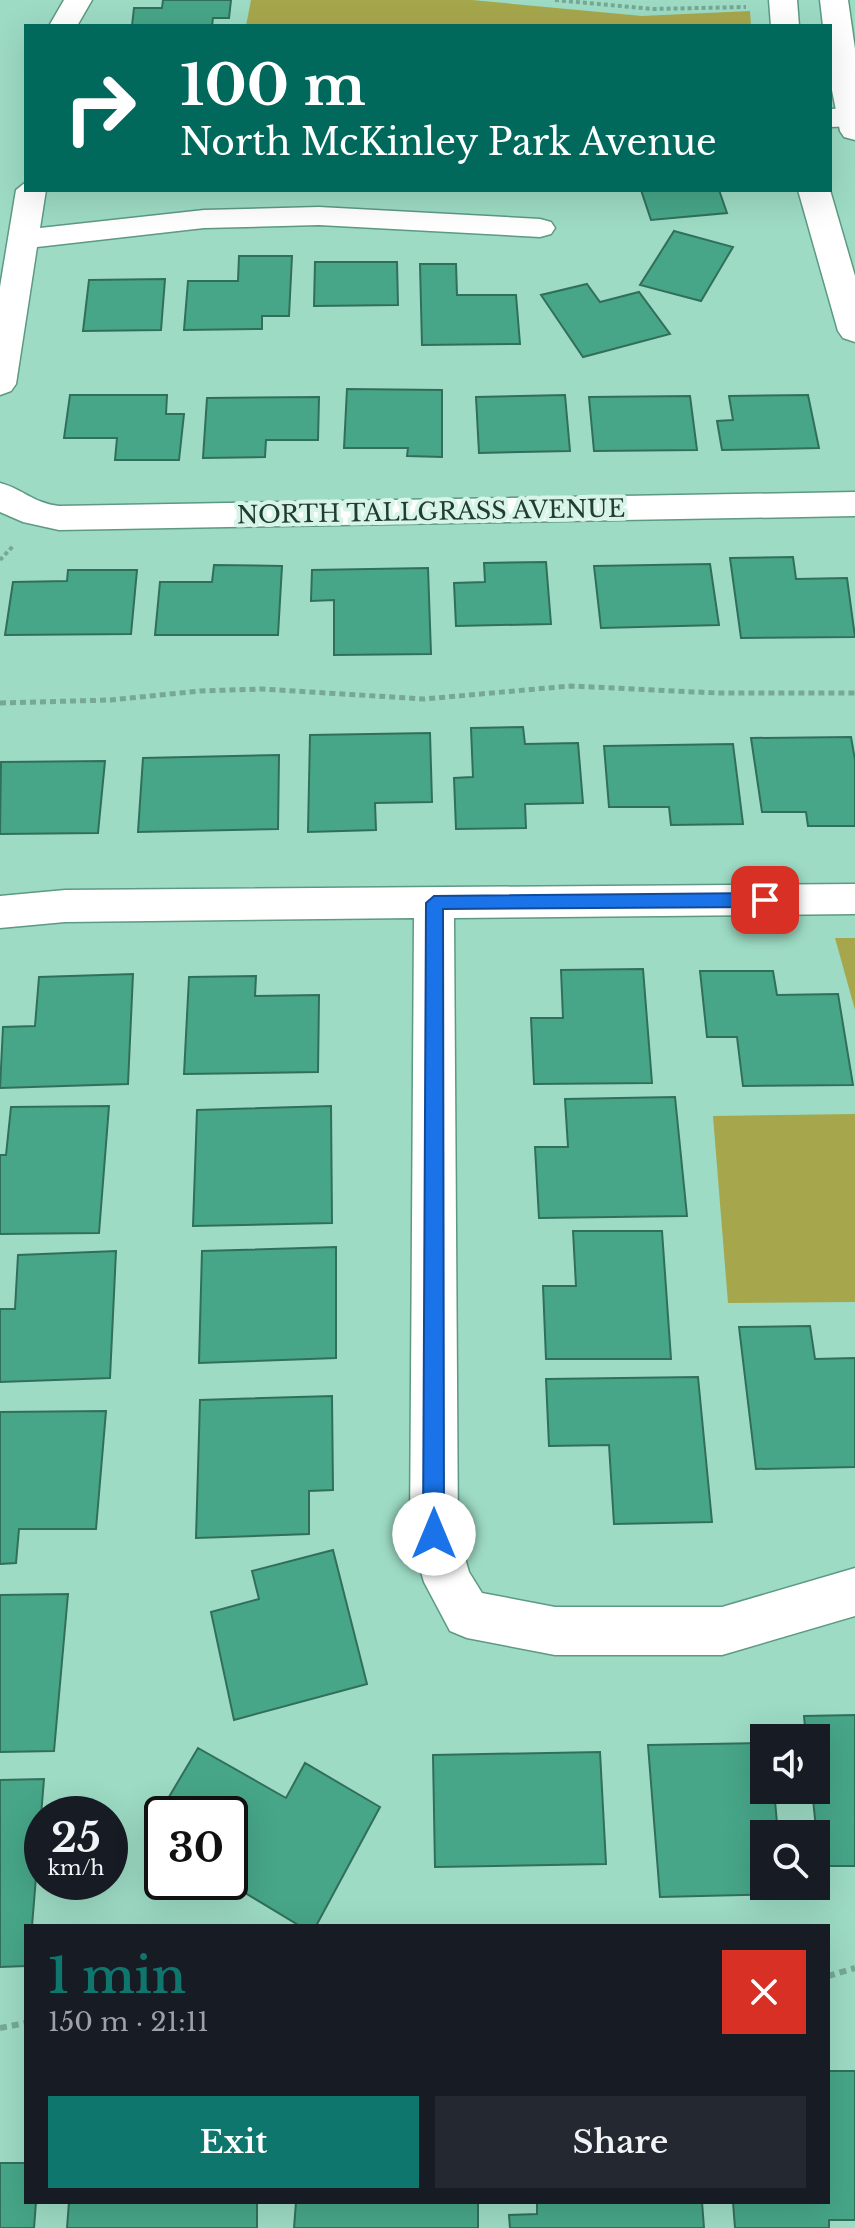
<!DOCTYPE html>
<meta charset="utf-8">
<style>
body{margin:0;font-family:"Libre Baskerville",serif;background:#242831;color:#f1f3f6;height:100vh;display:flex;flex-direction:column;font-size:30px;white-space:nowrap}
*{box-sizing:border-box;margin:0}
p{font-size:26px;color:#9ea1a6}
.icon{flex:none;width:44px;height:44px;fill:none;stroke:currentColor;stroke-width:2;stroke-linecap:round;stroke-linejoin:round}
.map{position:relative;flex:1;overflow:hidden}
.side{position:absolute;left:24px;top:1924px;width:806px;height:280px;display:flex;flex-direction:column;background:#171b24;border-radius:0px;box-shadow:0 8px 32px #0002}
.side>*{flex:none}
.guide{position:absolute;left:24px;top:24px;width:808px;height:168px;border-radius:0px;box-shadow:0 8px 32px #0002;background:#00695c;color:#fff;overflow:hidden}
.tools{position:absolute;left:750px;top:1724px;display:grid;gap:16px}
.tools a{display:grid;place-items:center;width:80px;height:80px;border-radius:0px;background:#171b24;box-shadow:0 8px 32px #0002;font-size:40px}
.speed{position:absolute;left:24px;top:1796px;display:flex;gap:16px;font-size:40px;font-weight:700;text-align:center}
.speed>*{display:grid;place-content:center;width:104px;height:104px;border-radius:50%;background:#171b24;box-shadow:0 8px 32px #0002;line-height:1}
.speed small{font-size:20px;font-weight:400}
.speed .limit{border:4px solid #111;border-radius:12px;background:#fff;color:#111}
.pin{position:absolute;display:grid;place-items:center;width:68px;height:68px;color:#fff;margin:-34px;border-radius:16px;box-shadow:0 4px 12px #0006}
.me{position:absolute;width:88px;margin:-44px;rotate:0deg;stroke-linejoin:round;filter:drop-shadow(0 0 6px #0008)}
.turn{display:flex;align-items:center;gap:28px;height:168px;padding:0 24px;font-size:36px}
.turn .icon{width:104px;height:104px;stroke-width:2.5}
.turn b{display:block;font-size:56px;line-height:68px}
.round{display:grid;place-items:center;flex:none;width:84px;height:84px;border-radius:0px;background:#242831}
.overview{display:flex;align-items:center;justify-content:space-between;height:136px;padding:0 24px}
h1{font-size:48px;font-weight:600;line-height:60px;color:#0f766e}
.action{display:flex;gap:16px;margin-top:auto;padding:16px 24px}
.action a{flex:1;height:92px;border-radius:0px;background:#0f766e;color:#fff;font-size:32px;font-weight:600;line-height:92px;text-align:center}
.action a+a{background:#242831;color:#f1f3f6}
.map>svg:first-child{display:block}
.green{fill:#a6a74c}
.building{fill:#47a688;stroke:#326f5b;stroke-width:2}
.lines{fill:none;stroke-linecap:round;stroke-linejoin:round}
.minor-casing{stroke:#5d9984;stroke-width:3}
.tertiary-casing{stroke:#5d9984;stroke-width:3}
.path-far2{stroke:#76a895;stroke-width:4;stroke-dasharray:4 3;stroke-linecap:butt}
.path-far1{stroke:#76a895;stroke-width:5;stroke-dasharray:6 4;stroke-linecap:butt}
.path{stroke:#76a895;stroke-width:6;stroke-dasharray:7 5;stroke-linecap:butt}
.minor{fill:#fff;fill-rule:evenodd}
.tertiary{fill:#fff;fill-rule:evenodd}
.route{fill:#1a73e8;stroke:#114b97;stroke-width:2}
.labels{text-anchor:middle;stroke-width:8;stroke-linejoin:round;paint-order:stroke}
.street-label{font-size:24px;fill:#233c33;stroke:#d6f4e8}
</style>
<div class="map">
<svg width="855" height="2228" viewBox="0 0 855 2228">
<rect width="100%" height="100%" fill="#9ddbc4"/>
<path class="green" d="M251,0h221l170,16 108,-5 1,15h-505z
M835,938h20v72z
M855,1114v188l-127,1 -15,-187z"/>
<path class="building" d="M163,0h68l-2,18h-16l-1,8h-80l2,-18h28z
M641,190h78l8,23 -76,7z
M674,231l59,16 -32,54 -61,-16z
M239,256h53l-3,60h-27v13l-78,1 4,-49h50z
M315,262h82l1,43 -84,1z
M420,264h36l1,31h59l4,49 -98,1z
M165,279l-4,51 -78,1 6,-51z
M587,284l13,18 39,-10 31,42 -87,23 -42,-62z
M347,389l95,1v67l-35,-1 1,-8h-64z
M70,395h97l-1,19h18l-5,46h-64l2,-22h-53z
M565,395l5,56 -91,2 -3,-56z
M808,395l11,53 -97,2 -5,-29 16,-1 -4,-24z
M690,396l7,54 -103,1 -5,-54z
M319,397l-1,43h-52l-1,17 -62,1 4,-60z
M793,557l3,22 51,-1 8,59 -114,1 -11,-80z
M546,562l5,62 -95,2 -2,-43 31,-1 -1,-19z
M710,564l9,61 -118,3 -7,-62z
M214,565l68,1 -4,69h-123l5,-53h52z
M428,568l3,86 -97,1v-55l-23,1 1,-31z
M68,570h69l-6,64 -126,1 8,-53 54,-1z
M523,727l2,17 53,-1 5,60 -58,1 1,24 -70,1 -2,-51 19,-1 -2,-49z
M430,733l2,69 -57,1 1,27 -68,2 2,-97z
M851,737l4,23v66h-47l-2,-14h-44l-11,-74z
M733,744l10,80 -72,1 -2,-18h-60l-5,-61z
M279,755l-1,74 -140,3 5,-74z
M105,761l-7,72 -98,1 1,-72z
M643,969l9,114 -118,1 -3,-66h32l-2,-48z
M700,971h73l4,24 61,-1 15,91 -110,1 -6,-49h-30z
M133,974l-5,110 -128,4 3,-61 32,-1 4,-49z
M256,976l-1,20 64,-1 -1,77 -134,2 5,-97z
M675,1097l12,119 -148,2 -4,-71h33l-3,-48z
M109,1106l-10,127 -99,1v-79h6l5,-48z
M331,1106l1,117 -139,3 4,-116z
M573,1231h89l9,128h-125l-3,-73h33z
M336,1247v111l-137,5 3,-112z
M116,1251l-6,127 -110,4v-73h15l3,-54z
M810,1326l5,33 40,-1v109l-99,2 -17,-142z
M698,1377l14,145 -98,2 -5,-79 -60,1 -3,-67z
M332,1396l1,94 -24,1v43l-113,4 4,-138z
M106,1411l-10,118h-77l-3,34 -16,1v-152z
M333,1550l34,134 -133,36 -23,-108 48,-13 -7,-28z
M68,1594l-14,157 -54,1v-157z
M855,1715v151h-35l-8,-76h4v-52h-10l-2,-22z
M764,1743v47h10l4,44h-14v52h20l1,8 -125,3 -12,-152z
M198,1748l88,50 19,-35 75,44 -64,119h-16l-73,-44h3v-68h-68v29l-15,-9z
M600,1752l6,112 -171,3 -2,-112z
M44,1779l-12,147h-6v40l-26,1v-187z
M828,2071h27v149h-26v8h-94l-2,-26h95z
M0,2163h26v39h10l-2,26h-34z
M69,2202h188v26h-190z
M296,2202h182v26h-184z
M537,2202h165l2,26h-194l-1,-13 28,-1z"/>
<g class="lines">
<defs>
<path id="minor" d="M64,0h28l-15,26h-28z
M855,108v18l-25,1v-18z
M26,182v8h20l-6,38 164,-18 115,-3 221,12 11,3 4,6 -4,6 -11,3 -221,-12 -115,3 -167,19 -21,137 -5,7 -11,4v-108l16,-97z
M0,483c23,6 33,20 59,23l796,-14v24l-796,14 -36,-8 -23,-10z
M855,884v30l-401,4 4,616 11,38 13,21 73,14h167l133,-39v48l-133,39h-167l-88,-17 -17,-7 -26,-49 -14,-48 4,-616 -349,4 -65,6v-32l65,-6z"/>
<path id="tertiary" d="M769,0h28l2,26h-28z
M820,0h28l7,49v91l-11,-3 -4,-6 -10,-51v-54h-7z
M798,190h32l25,86v66l-12,-4 -5,-7z"/>
</defs>
<use href="#minor" class="minor-casing"/>
<use href="#tertiary" class="tertiary-casing"/>
<path class="path-far2" d="M555,0l98,9 93,-2
M0,560l14,-15"/>
<path class="path-far1" d="M0,703l110,-3 90,-9 62,-2 162,10 147,-13 146,7h138"/>
<path class="path" d="M828,1976l27,-8
M0,2028l26,-5"/>
<use href="#minor" class="minor"/>
<use href="#tertiary" class="tertiary"/>
</g>
<path class="route" d="M765,893l8,7 -8,7 -322,2 1,625 -3,7 -7,3 -7,-3 -4,-7 3,-631 8,-7z"/>
<g class="labels">
<g class="street-label">
<text transform="translate(431 512) rotate(-1)" y="8">NORTH TALLGRASS AVENUE</text>
</g>
</g>
</svg>
<div class="tools">
<a><svg class="icon" aria-label="sound" viewBox="0 0 24 24"><path d="M4 9h4l5-4v14l-5-4H4zM17 9q2 3 0 6"/></svg></a>
<a><svg class="icon" aria-label="search" viewBox="0 0 24 24"><circle cx="10" cy="10" r="6"/><path d="M15 15l6 6"/></svg></a>
</div>
<div class="speed"><div>25<small>km/h</small></div><div class="limit">30</div></div>
<div class="pin" style="left:765px;top:900px;background:#d93025"><svg class="icon" aria-label="arrive" viewBox="0 0 24 24"><path d="M6 21V4h12l-3 4 3 4H6"/></svg></div>
<svg class="me" style="left:434px;top:1534px" viewBox="-20 -20 40 40"><circle r="19" fill="#fff"/><path d="M0-13L10 11 0 6-10 11z" fill="#1a73e8"/></svg>
<div class="guide">
<div class="turn"><svg class="icon" aria-label="right" viewBox="0 0 24 24"><path d="M7 20v-9h11M14 6l5 5-5 5"/></svg><div><b>100 m</b>North McKinley Park Avenue</div></div>
</div>
<section class="side">
<div class="overview"><div><h1>1 min</h1><p>150 m · 21:11</p></div><a class="round" style="background:#d93025;color:#fff"><svg class="icon" aria-label="close" viewBox="0 0 24 24"><path d="M6 6l12 12M18 6L6 18"/></svg></a></div>
<div class="action"><a>Exit</a><a>Share</a></div>
</section>
</div>
